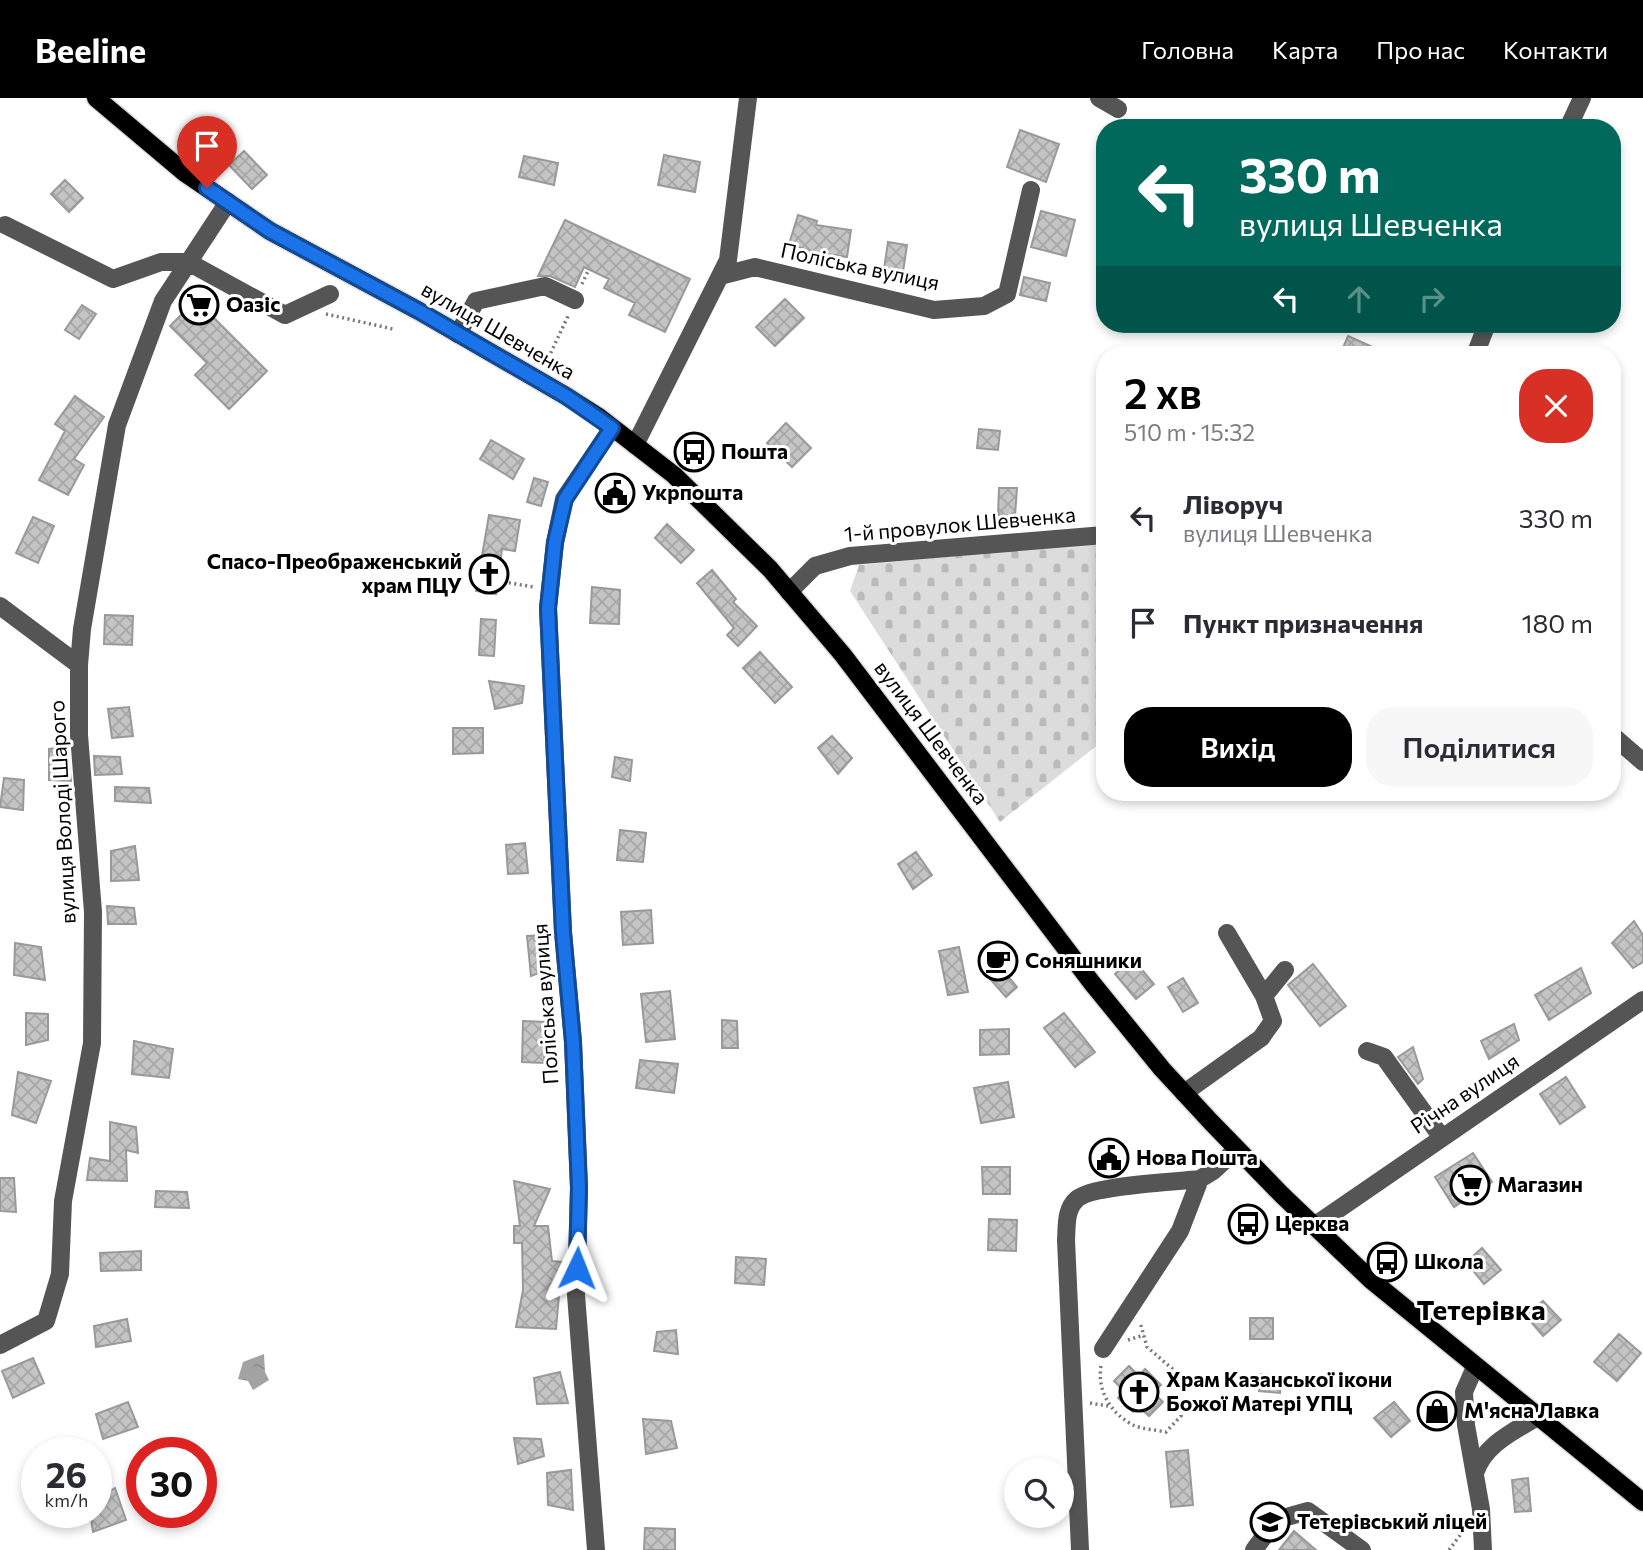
<!DOCTYPE html>
<html lang="uk">
<meta charset="utf-8">
<style>
body{margin:0;font-family:Commissioner,sans-serif;background:#f7f7f7;color:#2b2b33;height:100vh;display:flex;flex-direction:column;font-size:26px;white-space:nowrap}
*{box-sizing:border-box;margin:0}
p{font-size:23px;color:#7c7c81}
.icon{flex:none;width:38px;height:38px;fill:none;stroke:currentColor;stroke-width:2;stroke-linecap:round;stroke-linejoin:round}
.map{position:relative;flex:1;overflow:hidden}
.side{position:absolute;left:1096px;top:248px;width:525px;height:455px;display:flex;flex-direction:column;background:#fff;border-radius:28px;box-shadow:0 4px 10px #0003}
.side>*{flex:none}
.top-card{position:absolute;left:1096px;top:21px;width:525px;height:214px;border-radius:28px;box-shadow:0 4px 10px #0003;background:#00695c;color:#fff;overflow:hidden}
.fabs{position:absolute;left:1004px;top:1360px;display:grid;gap:14px}
.fabs a{display:grid;place-items:center;width:70px;height:70px;border-radius:50%;background:#fff;box-shadow:0 4px 10px #0003;font-size:35px}
.speed{position:absolute;left:21px;top:1339px;display:flex;gap:14px;font-size:35px;font-weight:700;text-align:center}
.speed>*{display:grid;place-content:center;width:91px;height:91px;border-radius:50%;background:#fff;box-shadow:0 4px 10px #0003;line-height:1}
.speed small{font-size:18px;font-weight:400}
.speed .limit{border:10px solid #d22;background:#fff;color:#111}
.pin{position:absolute;display:grid;place-items:center;width:60px;height:60px;color:#fff;margin:-72px -30px;border-radius:50% 50% 50% 0;rotate:-45deg;box-shadow:0 0 7px #0007}
.pin .icon{rotate:45deg}
.me{position:absolute;width:77px;margin:-38px;rotate:2deg;stroke-linejoin:round;filter:drop-shadow(0 0 5px #0008)}
.turn{display:flex;align-items:center;gap:24px;height:147px;padding:0 28px;font-size:32px}
.turn .icon{width:91px;height:91px;stroke-width:2.5}
.turn b{display:block;font-size:49px;line-height:60px}
.lanes{display:flex;align-items:center;height:66px;padding:0 28px;background:#0003;justify-content:center;gap:35px;direction:ltr}
.lanes .off{opacity:.35}
.round{display:grid;place-items:center;flex:none;width:74px;height:74px;border-radius:28px;background:#f7f7f7}
.headline{display:flex;align-items:center;justify-content:space-between;height:119px;padding:0 28px}
h1{font-size:42px;font-weight:600;line-height:52px;color:#000}
.action{display:flex;gap:14px;margin-top:auto;padding:14px 28px}
.action a{flex:1;height:80px;border-radius:28px;background:#000;color:#fff;font-size:28px;font-weight:600;line-height:80px;text-align:center}
.action a+a{background:#f7f7f7;color:#2b2b33}
ul{padding:0;list-style:none}
li{display:flex;align-items:center;gap:21px;height:105px;padding:0 28px}
li div{flex:1}
li b{display:block;font-size:26px}
li em{font-style:normal}
header{display:flex;align-items:center;gap:42px;box-sizing:border-box;height:98px;padding:0 35px;background:#000;color:#fff}
header strong{font-size:33px}
nav{display:flex;gap:38px;margin-inline-start:auto;font-size:24px}
.map>svg:first-child{display:block}
.cemetery{fill:url(#cemetery-stones)}
.water{fill:url(#water-ripples)}
.building{fill:url(#building-cross-hatch);stroke:#999;stroke-width:2}
.lines{fill:none;stroke-linecap:round;stroke-linejoin:round}
.major-casing{stroke:#dbdbdb;stroke-width:21}
.path{stroke:#777;stroke-width:3.5;stroke-dasharray:2 3.5;stroke-linecap:butt}
.minor{stroke:#555;stroke-width:18}
.major{stroke:#000;stroke-width:18}
.route-casing{stroke:#114b97;stroke-width:18}
.route{stroke:#1a73e8;stroke-width:12}
.labels{text-anchor:middle;stroke-width:6;stroke-linejoin:round;paint-order:stroke}
.street-label{font-size:21px;fill:#000;stroke:#fff}
.poi-label{font-size:21px;font-weight:bold;fill:#000;stroke:#fff;text-anchor:start}
.district-label{font-size:28px;font-weight:bold;fill:#000;stroke:#fff}
</style>
<header>
<strong>Beeline</strong>
<nav><a>Головна</a><a>Карта</a><a>Про нас</a><a>Контакти</a></nav>
</header>
<div class="map">
<svg width="1643" height="1452" viewBox="0 0 1643 1452">
<defs>
<pattern id="cemetery-stones" width="16" height="16" patternUnits="userSpaceOnUse" patternTransform="scale(1.75)"><rect width="16" height="16" fill="#dcdcdc"/><path d="M2 7V4a2 2 0 0 1 4 0v3zM10 15v-3a2 2 0 0 1 4 0v3z" fill="#bbb"/></pattern>
<pattern id="water-ripples" width="26" height="14" patternUnits="userSpaceOnUse" patternTransform="scale(1.75)"><rect width="26" height="14" fill="#a3a3a3"/><path d="M2 4q2-2 4 0t4 0M15 11q2-2 4 0t4 0" fill="none" stroke="#8b8b8b"/></pattern>
<pattern id="building-cross-hatch" width="8" height="8" patternUnits="userSpaceOnUse" patternTransform="scale(1.75)"><rect width="8" height="8" fill="#c4c4c4"/><path d="M0 0l8 8M0 8l8-8" fill="none" stroke="#a7a7a7"/></pattern>
</defs>
<rect width="100%" height="100%" fill="#fff"/>
<path class="cemetery" d="M1104,444v198l-104,82 -150,-231 9,-26z"/>
<path class="water" d="M264,1256l1,18 4,8 -16,10 -5,-9 -10,-2 5,-17z"/>
<path class="building" d="M1020,32l39,14 -13,38 -39,-15z
M244,53l23,24 -15,14 -23,-24z
M664,57l36,7 -5,30 -37,-7z
M524,58l34,7 -4,22 -35,-8z
M65,82l18,18 -14,14 -18,-18z
M1041,113l34,9 -9,36 -35,-9z
M798,117l19,6 -1,4 35,5 -4,27 -33,-5 -25,-8z
M565,122l125,59 -25,53 -36,-17 6,-12 -31,-15 5,-9 -25,-12 -9,20 -25,-11h-12z
M888,144l19,3 -4,27 -19,-3z
M1024,179l26,6 -4,18 -26,-6z
M785,201l19,19 -29,28 -19,-19z
M196,202l71,71 -38,38 -34,-34 12,-12 -37,-37z
M82,207l14,9 -17,25 -14,-9z
M1348,238l42,19h-50z
M75,298l29,21 -30,42 10,6 -16,30 -29,-15 26,-49 -10,-7z
M786,325l25,25 -19,19 -25,-24z
M979,331l21,2 -2,19 -21,-2z
M491,342l33,19 -11,20 -33,-20z
M534,380l14,4 -7,24 -14,-4z
M999,390h18l-2,28 -17,-1z
M489,417l31,5 -5,31 -13,-2 -6,45 -20,-3z
M33,419l21,9 -16,37 -22,-10z
M667,426l27,26 -13,13 -26,-25z
M712,472l24,29 -3,3 24,24 -19,20 -11,-11 7,-7 -37,-45z
M592,489l28,3 -1,34 -29,-1z
M105,517l28,1 -1,29 -28,-1z
M481,521l15,1 -2,36 -15,-1z
M760,554l32,35 -17,16 -32,-35z
M489,583l35,5 -2,17 -27,6z
M129,609l4,29 -21,2 -4,-29z
M453,630h30v25l-30,1z
M832,638l20,22 -14,16 -20,-26z
M67,649l4,34 -22,-1v-31z
M94,658l26,1 2,17 -27,1z
M615,659l17,3 -2,21 -18,-4z
M4,680l20,2 -1,30 -23,-3z
M115,689l34,1 2,15 -36,-2z
M620,732l26,3 -3,29 -26,-2z
M525,745l3,30 -20,1 -2,-29z
M135,748l4,34 -28,1v-30z
M916,754l16,23 -19,14 -15,-25z
M107,808l27,2 2,16h-28z
M651,812l2,33 -30,2 -2,-33z
M1634,823l9,14v27l-10,6 -21,-25z
M545,837l3,34 -17,7 -4,-40z
M15,845l26,4 4,33 -31,-5z
M959,849l9,45 -20,3 -9,-44z
M1133,861l21,25 -18,15 -21,-25z
M997,865l20,24 -11,10 -21,-24z
M1313,866l33,42 -26,20 -32,-41z
M1581,870l10,25 -42,27 -14,-25z
M1183,880l15,25 -15,9 -15,-25z
M670,893l5,48 -29,3 -5,-48z
M26,915l22,1v26l-22,5z
M1064,915l31,39 -20,15 -31,-39z
M722,922l15,1 1,27h-16z
M523,923l23,1 -2,41 -22,-1z
M1514,926l5,16 -30,19 -8,-18z
M1009,931v25l-29,1v-25z
M134,943l39,8 -4,29 -37,-4z
M1413,949l10,32 -5,5 -20,-27z
M640,962l38,4 -4,29 -38,-5z
M18,974l33,9 -15,42 -24,-8z
M1566,979l19,30 -25,17 -20,-30z
M1008,984l6,35 -33,6 -7,-35z
M110,1024l26,5 2,26 -12,-3 1,31 -40,-1 3,-22 20,3z
M1100,1046h19v27l-19,-1z
M1473,1055l19,29 -38,25 -19,-30z
M982,1069h28v27h-27z
M0,1080h14l2,34 -16,-1z
M514,1083l36,8 -16,37h14l4,35 10,1 -6,67 -40,-2 7,-37 -1,-47h-8v-17h6z
M156,1093l31,1 2,16 -34,-1z
M989,1121l28,1 -1,31 -28,-1z
M1482,1150l19,22 -17,14 -18,-22z
M141,1153v19l-40,1 -1,-18z
M736,1159l30,2 -2,26 -29,-2z
M1543,1203l18,19 -18,16 -17,-20z
M1250,1220h23v21h-23z
M127,1221l4,22 -35,6 -2,-21z
M676,1232l2,24 -24,-3 3,-19z
M1619,1236l22,19 -24,28 -23,-19z
M33,1260l11,25 -31,15 -11,-27z
M1129,1268l10,10 6,-7 16,16 -8,7 10,10 -14,14 -10,-9 -6,5 -15,-14 6,-7 -10,-10z
M560,1274l8,31 -31,1 -3,-26z
M1261,1276l21,2 -2,17 -21,-2z
M128,1304l10,25 -35,12 -7,-25z
M1394,1304l16,19 -19,16 -17,-19z
M643,1321l28,2 6,27 -31,6z
M514,1340l27,1 3,17 -26,8z
M1188,1352l5,55 -22,2 -5,-55z
M571,1372l2,40 -25,-5 -1,-32z
M1528,1380l3,33 -16,1 -3,-32z
M115,1390l11,32 -33,12 -3,-20h6v-12z
M645,1430l30,1v21h-31z
M1294,1433l22,19h-37z"/>
<g class="lines">
<defs>
<path id="major" d="M96,0l89,75 85,58 149,80 147,85 33,21 75,58 96,94 73,86 249,328 70,86 49,53 71,73 89,85 272,222"/>
</defs>
<use href="#major" class="major-casing"/>
<path class="path" d="M582,186l7,-15
M326,216l67,15
M546,265l23,-49
M498,483l36,6
M1128,1242l16,-5
M1101,1268c-4,24 9,47 32,59 9,4 23,5 33,7l15,-16 -5,-44 -29,-25 -7,-25
M1090,1305l18,3
M1449,1452l15,-20"/>
<path class="minor" d="M1099,0l19,11
M1568,30l14,-30
M5,127l108,54 48,-17h27l97,53 45,-21
M720,178l8,-16 20,-162
M458,236l18,-33 69,-15 30,14
M1475,257l12,-31
M635,347l85,-169 35,-9 179,43 50,-4 23,-12 24,-104
M789,494l26,-26 35,-10 254,-21
M0,508l79,59
M1612,637l31,27
M1264,898l21,-26
M1367,953l17,6 58,81
M1184,995l77,-55 12,-17 -9,-25 -37,-63
M1314,1128l329,-226
M0,1247l46,-24 14,-47 3,-73 29,-158 1,-131 -14,-177v-70l3,-36 35,-204 46,-124 65,-99
M1103,1251l77,-118 20,-52
M1475,1269l-11,25 2,33 15,84 2,41
M1475,1375c10,-29 38,-41 62,-56
M596,1452l-20,-255 3,-107 -6,-146 -10,-110 -15,-324 7,-65 9,-44 48,-71
M1080,1452l-14,-310c1,-13 -1,-31 11,-41 14,-14 99,-17 123,-20l13,-8 24,-22
M1254,1452l22,-30 32,-9 54,39"/>
<use href="#major" class="major"/>
</g>
<g class="lines">
<defs>
<path id="route" d="M207,90l63,43 149,80 147,85 46,32 -47,71 -10,43 -7,66 15,324 10,110 6,146 -2,80"/>
</defs>
<use href="#route" class="route-casing"/>
<use href="#route" class="route"/>
</g>
<defs>
<symbol id="supermarket-ring" viewBox="-11 -11 22 22"><circle r="9.5" fill="#fff" stroke="#000" stroke-width="1.5"/><path d="M-6-5.5h2.5l.6 2H6L4.5 2H-2.5L-4.4-4H-6ZM-1.5 3.2a1.3 1.3 0 1 0 .1 0ZM3 3.2a1.3 1.3 0 1 0 .1 0Z" fill="#000"/></symbol>
<symbol id="bus-ring" viewBox="-11 -11 22 22"><circle r="9.5" fill="#fff" stroke="#000" stroke-width="1.5"/><path d="M-5-6H5V4H4V6H2V4H-2V6H-4V4H-5ZM-3.5-4V0h7V-4ZM-3.5 1.2v1.5H-2V1.2ZM2 1.2v1.5H3.5V1.2Z" fill="#000"/></symbol>
<symbol id="civic-ring" viewBox="-11 -11 22 22"><circle r="9.5" fill="#fff" stroke="#000" stroke-width="1.5"/><path d="M-.6-6.5H3V-4.5H.6V-3L4-1V1h2V6H-6V1h2V-1L-.6-3ZM-1.2 2.5V6h2.4V2.5Z" fill="#000"/></symbol>
<symbol id="church-ring" viewBox="-11 -11 22 22"><circle r="9.5" fill="#fff" stroke="#000" stroke-width="1.5"/><path d="M-1.2-6h2.4v3.5h3.3v2.4h-3.3V6h-2.4V-.1h-3.3v-2.4h3.3Z" fill="#000"/></symbol>
<symbol id="cafe-ring" viewBox="-11 -11 22 22"><circle r="9.5" fill="#fff" stroke="#000" stroke-width="1.5"/><path d="M-5.5-4.5H6V0H3Q3 3.5 0 3.5H-2.5Q-5.5 3.5-5.5 0ZM3-3.2v2h1.7v-2ZM-6 4.5H4V6H-6Z" fill="#000"/></symbol>
<symbol id="shop-ring" viewBox="-11 -11 22 22"><circle r="9.5" fill="#fff" stroke="#000" stroke-width="1.5"/><path d="M-5-2.5h2.3a2.7 3.5 0 0 1 5.4 0H5L5.5 6h-11ZM-1.5-2.5h3a1.5 2.3 0 0 0-3 0Z" fill="#000"/></symbol>
<symbol id="school-ring" viewBox="-11 -11 22 22"><circle r="9.5" fill="#fff" stroke="#000" stroke-width="1.5"/><path d="M0-5L7-2L0 1L-7-2ZM-4 1L0 2.5L4 1V4Q0 6-4 4Z" fill="#000"/></symbol>
</defs>
<g fill-rule="evenodd">
<use href="#supermarket-ring" x="177" y="185" width="44" height="44"/>
<use href="#bus-ring" x="672" y="332" width="44" height="44"/>
<use href="#civic-ring" x="593" y="373" width="44" height="44"/>
<use href="#church-ring" x="467" y="454" width="44" height="44"/>
<use href="#cafe-ring" x="976" y="841" width="44" height="44"/>
<use href="#civic-ring" x="1087" y="1038" width="44" height="44"/>
<use href="#supermarket-ring" x="1448" y="1065" width="44" height="44"/>
<use href="#bus-ring" x="1226" y="1104" width="44" height="44"/>
<use href="#bus-ring" x="1365" y="1142" width="44" height="44"/>
<use href="#church-ring" x="1117" y="1272" width="44" height="44"/>
<use href="#shop-ring" x="1415" y="1291" width="44" height="44"/>
<use href="#school-ring" x="1248" y="1402" width="44" height="44"/>
</g>
<g class="labels">
<g class="street-label">
<text transform="translate(860 169) rotate(12)" y="7">Поліська вулиця</text>
<text transform="translate(498 233) rotate(30)" y="7">вулиця Шевченка</text>
<text transform="translate(960 427) rotate(-5)" y="7">1-й провулок Шевченка</text>
<text transform="translate(931 635) rotate(53)" y="7">вулиця Шевченка</text>
<text transform="translate(63 714) rotate(-93)" y="7">вулиця Володі Шарого</text>
<text transform="translate(546 906) rotate(-94)" y="7">Поліська вулиця</text>
<text transform="translate(1465 996) rotate(-34)" y="7">Річна вулиця</text>
</g>
<g class="poi-label">
<text x="226" y="214">Оазіс</text>
<text x="721" y="361">Пошта</text>
<text x="642" y="402">Укрпошта</text>
<text x="462" y="471" text-anchor="end">Спасо-Преображенський<tspan x="462" dy="24">храм ПЦУ</tspan></text>
<text x="1025" y="870">Соняшники</text>
<text x="1136" y="1067">Нова Пошта</text>
<text x="1497" y="1094">Магазин</text>
<text x="1275" y="1133">Церква</text>
<text x="1414" y="1171">Школа</text>
<text x="1166" y="1289">Храм Казанської ікони<tspan x="1166" dy="24">Божої Матері УПЦ</tspan></text>
<text x="1464" y="1320">М'ясна Лавка</text>
<text x="1297" y="1431">Тетерівський ліцей</text>
</g>
<g class="district-label">
<text x="1481" y="1222">Тетерівка</text>
</g>
</g>
</svg>
<div class="fabs">
<a><svg class="icon" aria-label="search" viewBox="0 0 24 24"><circle cx="10" cy="10" r="6"/><path d="M15 15l6 6"/></svg></a>
</div>
<div class="speed"><div>26<small>km/h</small></div><div class="limit">30</div></div>
<div class="pin" style="left:207px;top:90px;background:#d93025"><svg class="icon" aria-label="arrive" viewBox="0 0 24 24"><path d="M6 21V4h12l-3 4 3 4H6"/></svg></div>
<svg class="me" style="left:577px;top:1170px" viewBox="-20 -20 40 40"><path d="M0-17L14 15 0 8-14 15z" fill="#1a73e8" stroke="#fff" stroke-width="4"/></svg>
<div class="top-card">
<div class="turn"><svg class="icon" aria-label="left" viewBox="0 0 24 24"><path d="M17 20v-9H6M10 6l-5 5 5 5"/></svg><div><b>330 m</b>вулиця Шевченка</div></div>
<div class="lanes"><svg class="icon" aria-label="left" viewBox="0 0 24 24"><path d="M17 20v-9H6M10 6l-5 5 5 5"/></svg><svg class="icon off" aria-label="ahead" viewBox="0 0 24 24"><path d="M12 20V5M6 11l6-6 6 6"/></svg><svg class="icon off" aria-label="right" viewBox="0 0 24 24"><path d="M7 20v-9h11M14 6l5 5-5 5"/></svg></div>
</div>
<section class="side">
<div class="headline"><div><h1>2 хв</h1><p>510 m · 15:32</p></div><a class="round" style="background:#d93025;color:#fff"><svg class="icon" aria-label="close" viewBox="0 0 24 24"><path d="M6 6l12 12M18 6L6 18"/></svg></a></div>
<ul>
<li><svg class="icon" aria-label="left" viewBox="0 0 24 24"><path d="M17 20v-9H6M10 6l-5 5 5 5"/></svg><div><b>Ліворуч</b><p>вулиця Шевченка</p></div><em>330 m</em></li>
<li><svg class="icon" aria-label="arrive" viewBox="0 0 24 24"><path d="M6 21V4h12l-3 4 3 4H6"/></svg><div><b>Пункт призначення</b></div><em>180 m</em></li>
</ul>
<div class="action"><a>Вихід</a><a>Поділитися</a></div>
</section>
</div>
